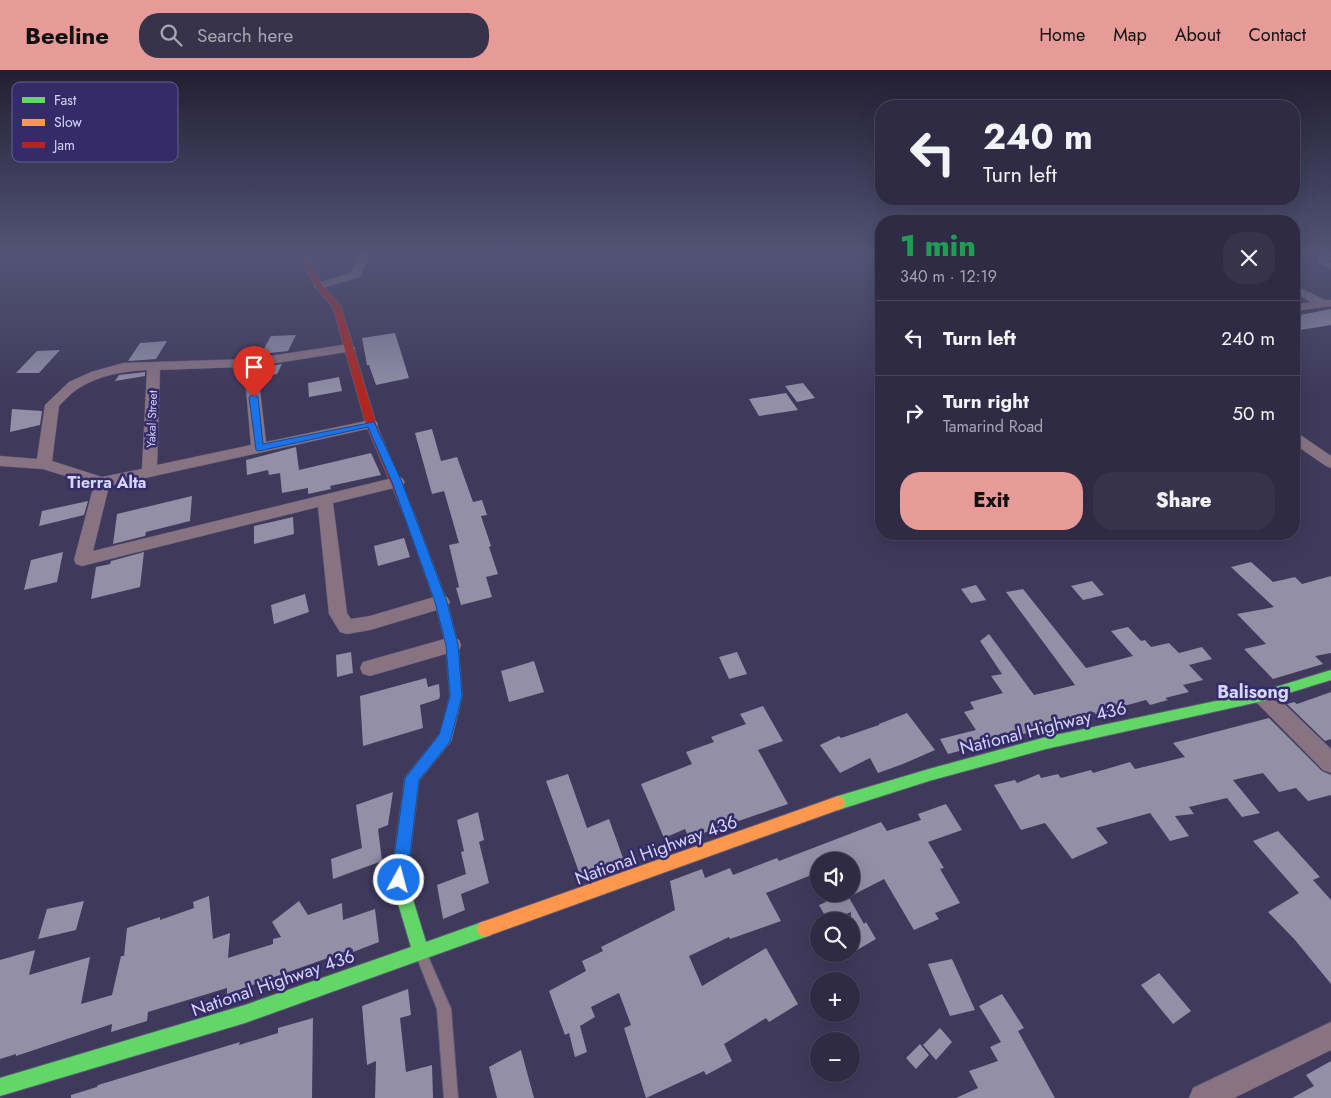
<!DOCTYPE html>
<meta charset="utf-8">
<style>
body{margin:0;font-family:Jost,sans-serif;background:#37334b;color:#f1f3f6;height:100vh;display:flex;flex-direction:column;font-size:19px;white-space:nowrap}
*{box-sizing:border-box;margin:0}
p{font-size:16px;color:#a7a7b2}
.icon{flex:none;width:28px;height:28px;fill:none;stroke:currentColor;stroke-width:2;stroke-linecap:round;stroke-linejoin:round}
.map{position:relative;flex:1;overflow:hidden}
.side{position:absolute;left:875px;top:145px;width:425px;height:325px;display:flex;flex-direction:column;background:#2f2b44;border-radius:20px;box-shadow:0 5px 20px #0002,0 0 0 1px #4a475d}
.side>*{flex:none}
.guide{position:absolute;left:875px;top:30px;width:425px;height:105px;border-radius:20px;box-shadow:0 5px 20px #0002,0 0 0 1px #4a475d;background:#2f2b44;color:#f1f3f6;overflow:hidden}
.controls{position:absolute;left:810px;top:782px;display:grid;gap:10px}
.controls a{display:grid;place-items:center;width:50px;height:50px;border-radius:50%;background:#2f2b44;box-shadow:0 5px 20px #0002,0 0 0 1px #4a475d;font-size:25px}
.pin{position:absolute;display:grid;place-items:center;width:42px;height:42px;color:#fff;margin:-51px -21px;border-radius:50% 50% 50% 0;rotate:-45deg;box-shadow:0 0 5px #0007}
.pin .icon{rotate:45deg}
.me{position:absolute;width:55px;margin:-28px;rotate:7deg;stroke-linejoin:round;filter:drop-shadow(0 0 4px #0008)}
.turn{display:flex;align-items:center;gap:18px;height:105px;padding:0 25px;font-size:22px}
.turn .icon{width:65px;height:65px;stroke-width:2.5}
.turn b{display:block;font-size:35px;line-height:42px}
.round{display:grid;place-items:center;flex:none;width:52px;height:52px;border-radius:20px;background:#37334b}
.summary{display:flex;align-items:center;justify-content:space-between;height:85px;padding:0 25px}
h1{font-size:30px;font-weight:800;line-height:38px;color:#1e9e55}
.button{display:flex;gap:10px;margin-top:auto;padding:10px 25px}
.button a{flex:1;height:58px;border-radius:20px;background:#e69b98;color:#111;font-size:20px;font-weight:800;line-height:58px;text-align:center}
.button a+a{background:#37334b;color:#f1f3f6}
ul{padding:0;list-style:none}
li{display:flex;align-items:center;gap:15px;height:75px;padding:0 25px;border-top:1px solid #4a475d}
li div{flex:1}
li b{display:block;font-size:19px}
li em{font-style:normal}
header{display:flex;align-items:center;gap:30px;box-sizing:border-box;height:70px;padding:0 25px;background:#e69b98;color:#111}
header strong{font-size:24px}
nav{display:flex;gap:28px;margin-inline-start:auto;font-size:18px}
.search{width:350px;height:45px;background:#37334b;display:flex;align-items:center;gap:12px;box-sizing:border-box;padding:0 18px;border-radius:20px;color:#a7a7b2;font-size:19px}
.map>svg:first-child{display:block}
.building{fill:#928fa7}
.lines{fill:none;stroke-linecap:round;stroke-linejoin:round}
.lane-casing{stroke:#5c5875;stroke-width:2}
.street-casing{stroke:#5c5875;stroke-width:1}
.fast-casing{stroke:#5c5875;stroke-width:2}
.slow-casing{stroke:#5c5875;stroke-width:2}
.jam-casing{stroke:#5c5875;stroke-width:2}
.lane{fill:#887383;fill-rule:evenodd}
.street{fill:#887383;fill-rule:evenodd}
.fast{fill:#63d668;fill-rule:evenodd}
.slow{fill:#ff974d;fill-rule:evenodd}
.jam{fill:#b3261e;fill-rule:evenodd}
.route{fill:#1a73e8;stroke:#114b97}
.labels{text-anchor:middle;stroke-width:5;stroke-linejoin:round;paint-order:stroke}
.far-street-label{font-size:12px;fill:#d6d5fb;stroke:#352b69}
.neighbourhood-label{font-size:16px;font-weight:bold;fill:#d6d5fb;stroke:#352b69}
.quarter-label{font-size:18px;font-weight:bold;fill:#d6d5fb;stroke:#352b69}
.near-street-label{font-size:18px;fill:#d6d5fb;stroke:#352b69}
.key{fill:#352b69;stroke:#655e95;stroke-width:1}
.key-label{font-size:14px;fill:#d6d5fb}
</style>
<header>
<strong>Beeline</strong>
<div class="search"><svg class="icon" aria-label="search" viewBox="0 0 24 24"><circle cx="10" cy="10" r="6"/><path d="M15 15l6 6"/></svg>Search here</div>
<nav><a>Home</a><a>Map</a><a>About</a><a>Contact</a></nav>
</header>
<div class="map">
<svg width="1331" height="1028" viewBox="0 0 1331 1028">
<rect width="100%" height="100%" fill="#3f395b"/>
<path class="building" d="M1331,239v16l-37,6v-15z
M395,263l14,45 -33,7 -7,-20h-2l-5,-27z
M296,265l-8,16 -27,3 10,-18z
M167,271l-11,18 -28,2 12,-18z
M60,280l-21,23h-23l21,-22z
M282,294l-5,10 -12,2v-9z
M145,302v4l-30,5 4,-6z
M339,307l3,14 -33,6 -1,-14z
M803,313l12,15 -18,4 -12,-16z
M786,323l12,17 -39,6 -10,-17z
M12,339l30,2 -2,14 -30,7z
M432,359l9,32 16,-4 16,45 9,-2 5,15 -6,1 10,30 -2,1 9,27 -12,3 6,20 -31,8 -5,-17 3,-1 -10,-42 10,-2 -15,-52 -12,3 -17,-61z
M296,377l3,23 72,-17 10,22 -51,11 1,3 -23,5v-6l-26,5 -2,-20 -11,2 -1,-5 -21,5 -1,-15z
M192,426l-2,25 -44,11 -1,4 -32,8 4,-30z
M88,431l-4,14 -45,11 3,-15z
M293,447l1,17 -40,10v-18z
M404,468l6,19 -32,9 -4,-20z
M63,482l-6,30 -33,8 7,-30z
M144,482l-4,35 -49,12 5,-32 14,-3 1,-3z
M1251,492l22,20 22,-5 7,7 29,-8v77l-16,3 8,8 -50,15 -29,-30 22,-5 -29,-30 37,-7 -43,-40z
M1092,511l12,14 -21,5 -12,-14z
M976,515l10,15 -15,3 -10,-14z
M1023,519l63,79 47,-12 -22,-25 17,-4 13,14 4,-1 6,7 18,-4 10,10 23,-6 10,12 -23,6 14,15 -20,5 6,7 -24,6 3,2 -18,5 -4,-5 -26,7 4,5 -26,5 -4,-5 -42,11 2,3 -106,28 -8,-15 36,-9 -12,-18 10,-3 -4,-7 33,-9 -12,-17 11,-2 -22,-33 9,-7 45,61 41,-10 -69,-93z
M305,524l4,18 -35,12 -3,-19z
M351,582l2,21 -16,4 -1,-22z
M737,582l10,22 -18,5 -10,-22z
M534,591l10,31 -35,10 -8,-31z
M426,608l2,9 11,-3 1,12 -1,3 -19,6 3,23 -60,18 -3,-50z
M1331,622v47l-6,2 -38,-37 7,-2 3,2z
M763,636l20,35 -25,9 30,54 -99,34 -4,-9 -21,9 -23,-54 51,-20 -6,-12 28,-10 -3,-5 35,-13 -6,-10z
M907,643l28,37 -32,14 -25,9 -8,-15 -30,15 -20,-28 19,-9 2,2 38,-13v-1z
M1269,648l53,53 9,4v20l-23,6 -12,-13 -17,4 -16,-19 -30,7 27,33 -18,4 -15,-19 -38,9 5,7 -19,2 14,20 -19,5 -20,-28 -54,15 12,15 -36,16 -27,-36 -24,7 -27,-45 21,-5 2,3 22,-9 2,4 17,-4 3,4 30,-8 2,3 37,-11 5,7 50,-12 -12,-14z
M568,704l19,54 22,-9 14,39 -43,17 -34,-94z
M393,722l-5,33 -10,4 4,32 -49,18 -2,-20 31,-11 -6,-43z
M946,734l16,26 -34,12 16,26 -4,1 20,34 -25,10 4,6 -25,11 -30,-51 -33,17v-35h-32v11l-53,21 15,28 -51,18 -1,-2 -40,19 13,30 64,-38 32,56 -29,18 -3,-4 -42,26 8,17 -26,14 -2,-4 -58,27 -22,-70 7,-3 -12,-32 -28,14 4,10 -15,9 7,26 -12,5 -6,-24 -4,2 -16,-44 37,-20 -4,-10 21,-10 -2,-4 74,-37 -5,-29 32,-12 3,9 25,-10 3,7 44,-17 2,3 102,-39 6,9 34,-11 -3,-6z
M478,742l6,28 -5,2 10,41 -28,11 4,16 -22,9 -6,-34 29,-11 -5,-22 3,-1 -7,-31z
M1278,761l42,46 -7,3 18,20v84l-36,-44 -27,-28 31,-19 -46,-52z
M821,824h26l17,30 2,-2 10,17 -19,11 -6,-10v-28l-23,9 -9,-16 7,-3z
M209,826l4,43 17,-6 -2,25 45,-14v-5l8,-2 -9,-15 27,-21 9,14 34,-12 1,17 32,-11 4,33 -26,10v-3l-126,45v-6l-79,24 -1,9 -36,11 1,-8 -96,32v-2l-16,5v-99l35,-10 -6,25 61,-18 -9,47 31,-9 9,-39h3l3,-28 33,-11v3l34,-12 -1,-6z
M84,831l-8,29 -38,9 9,-30z
M952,889l23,51 -25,6 -22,-52z
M1159,903l32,38 -18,13 -32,-39z
M408,919l3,26 -11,3 6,54 26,-7 1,33h-58l1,-37 -9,4 -5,-59z
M1002,924l22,34 -6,3 37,67h-99l22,-10 -9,-17 29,-10 -8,-14 11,-5 -22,-36z
M313,948l-1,80h-241v-3l26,-8 1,-2 142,-43 -1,3 39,-12v-5z
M940,958l12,14 -16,18 -13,-15z
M920,974l9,11 -13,14 -10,-11z
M521,980l13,48h-37l-8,-31z
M1331,991v37h-39l22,-12 -8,-11z"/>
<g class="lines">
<defs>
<path id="lane" d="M423,882l4,2 24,55 7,89h-14l-7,-89 -20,-51 2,-4z"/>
<path id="street" d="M358,182h10v7l-8,18 -41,12 -4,-1 -2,-2 2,-2 36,-11 7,-14z
M1331,184v6l-3,1 3,1v7l-13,-7 1,-6z
M1294,215l31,15h6v6l-37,5v-6l17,-3 -17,-10z
M349,274l6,4 -2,3 -96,15 9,76 105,-22 5,1 2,3 -2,3 -267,59 -16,65 304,-74 5,1 3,4 -3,4 -69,17 14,110 4,6 19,-3 71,-21 6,2 3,5 -3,5 -77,23 -23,4 -7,-2 -11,-18 -11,-107 -236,59 -6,-2 -2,-4 20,-75 -51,-16 -43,-3v-10l37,3 8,-54 24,-23 22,-10 32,-9 127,-4zM244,297l7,78 -94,20 3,-95zM147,300l-5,99 -40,8 -50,-16 7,-55c6,-6 13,-14 20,-18 21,-13 45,-17 68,-18z
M1294,363l5,1 32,22v12l-5,-2 -32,-22z
M452,567l7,3 2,5 -2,5 -89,26 -7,-2 -3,-6 3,-6 7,-2z
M1263,618l7,2 61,59v24l-8,-3 -67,-68 -3,-6 3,-6z
M1331,952v28l-97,48h-45l4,-10z"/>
<path id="fast" d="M409,441l5,3 33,88 11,43 4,51 -11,45 -32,39 -12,100 19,62 59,-21 6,2 2,6 -2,6 -246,88 -245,73v-18l245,-73 166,-58 -20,-67 14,-102 35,-44 10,-38 -4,-51 -11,-43 -31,-88z
M1331,600v10l-68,21 -217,48 -117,32 -91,29 -5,-2 -2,-5 2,-5 5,-2 91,-27 117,-32 217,-46z"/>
<path id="slow" d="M838,726l5,2 2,5 -2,5 -5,2 -353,127 -6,-2 -2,-6 2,-6 6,-2z"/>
<path id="jam" d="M298,182h6l18,33 19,22 35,117 38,90 -1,2h-8l-1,-2 -38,-90 -33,-117 -18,-21z"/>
</defs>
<use href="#lane" class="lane-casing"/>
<use href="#street" class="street-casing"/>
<use href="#fast" class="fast-casing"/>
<use href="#slow" class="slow-casing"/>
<use href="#jam" class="jam-casing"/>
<use href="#lane" class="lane"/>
<use href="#street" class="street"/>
<use href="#fast" class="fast"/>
<use href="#slow" class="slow"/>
<use href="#jam" class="jam"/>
</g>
<linearGradient id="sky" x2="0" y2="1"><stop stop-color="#231f32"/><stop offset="0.56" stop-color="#525477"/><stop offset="1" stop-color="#525477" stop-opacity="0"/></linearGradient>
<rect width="1331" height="326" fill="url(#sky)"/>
<path class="route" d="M254,324l4,3 5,47 111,-22 28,60 45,120 11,43 4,51 -12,46 -31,38 -12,100 -3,6 -5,2 -5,-2 -3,-6 14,-102 34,-43 11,-39 -4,-51 -11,-43 -43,-120 -24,-55 -109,24 -3,-1 -7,-53z"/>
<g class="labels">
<g class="far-street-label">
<text transform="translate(152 349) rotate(-88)" y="4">Yakal Street</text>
</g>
<g class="neighbourhood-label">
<text x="107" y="418">Tierra Alta</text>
</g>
<g class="quarter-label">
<text x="1253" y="628">Balisong</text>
</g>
<g class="near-street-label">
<text transform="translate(1043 658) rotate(-14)" y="6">National Highway 436</text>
<text transform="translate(656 780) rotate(-20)" y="6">National Highway 436</text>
<text transform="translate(273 913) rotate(-19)" y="6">National Highway 436</text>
</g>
</g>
<rect x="12" y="12" width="166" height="80" rx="8" class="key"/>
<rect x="22" y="27" width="23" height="6" fill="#63d668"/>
<rect x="22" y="49" width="23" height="7" fill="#ff974d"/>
<rect x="22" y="72" width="23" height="6" fill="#b3261e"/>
<g class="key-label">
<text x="54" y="35">Fast</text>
<text x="54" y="57">Slow</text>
<text x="54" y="80">Jam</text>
</g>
</svg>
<div class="controls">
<a><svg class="icon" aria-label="sound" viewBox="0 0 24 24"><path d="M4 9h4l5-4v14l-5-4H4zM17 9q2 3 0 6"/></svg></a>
<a><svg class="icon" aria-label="search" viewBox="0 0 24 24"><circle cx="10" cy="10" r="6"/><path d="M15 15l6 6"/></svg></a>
<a>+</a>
<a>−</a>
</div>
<div class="pin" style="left:254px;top:327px;background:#d93025"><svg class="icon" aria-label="arrive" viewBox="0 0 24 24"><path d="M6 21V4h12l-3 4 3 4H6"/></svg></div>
<svg class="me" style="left:399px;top:810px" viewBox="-20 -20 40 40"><circle r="17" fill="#1a73e8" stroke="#fff" stroke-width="3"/><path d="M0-11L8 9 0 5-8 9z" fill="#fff"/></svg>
<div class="guide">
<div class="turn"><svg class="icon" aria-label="left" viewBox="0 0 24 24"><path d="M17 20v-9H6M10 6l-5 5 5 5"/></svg><div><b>240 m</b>Turn left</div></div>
</div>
<section class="side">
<div class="summary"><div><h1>1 min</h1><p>340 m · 12:19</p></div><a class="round"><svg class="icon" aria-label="close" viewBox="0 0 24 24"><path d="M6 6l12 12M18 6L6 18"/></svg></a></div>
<ul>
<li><svg class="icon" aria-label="left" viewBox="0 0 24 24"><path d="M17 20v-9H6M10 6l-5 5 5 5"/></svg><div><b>Turn left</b></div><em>240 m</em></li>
<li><svg class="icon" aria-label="right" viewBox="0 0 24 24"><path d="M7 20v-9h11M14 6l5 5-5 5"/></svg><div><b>Turn right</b><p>Tamarind Road</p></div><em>50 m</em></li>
</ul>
<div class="button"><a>Exit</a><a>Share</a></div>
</section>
</div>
